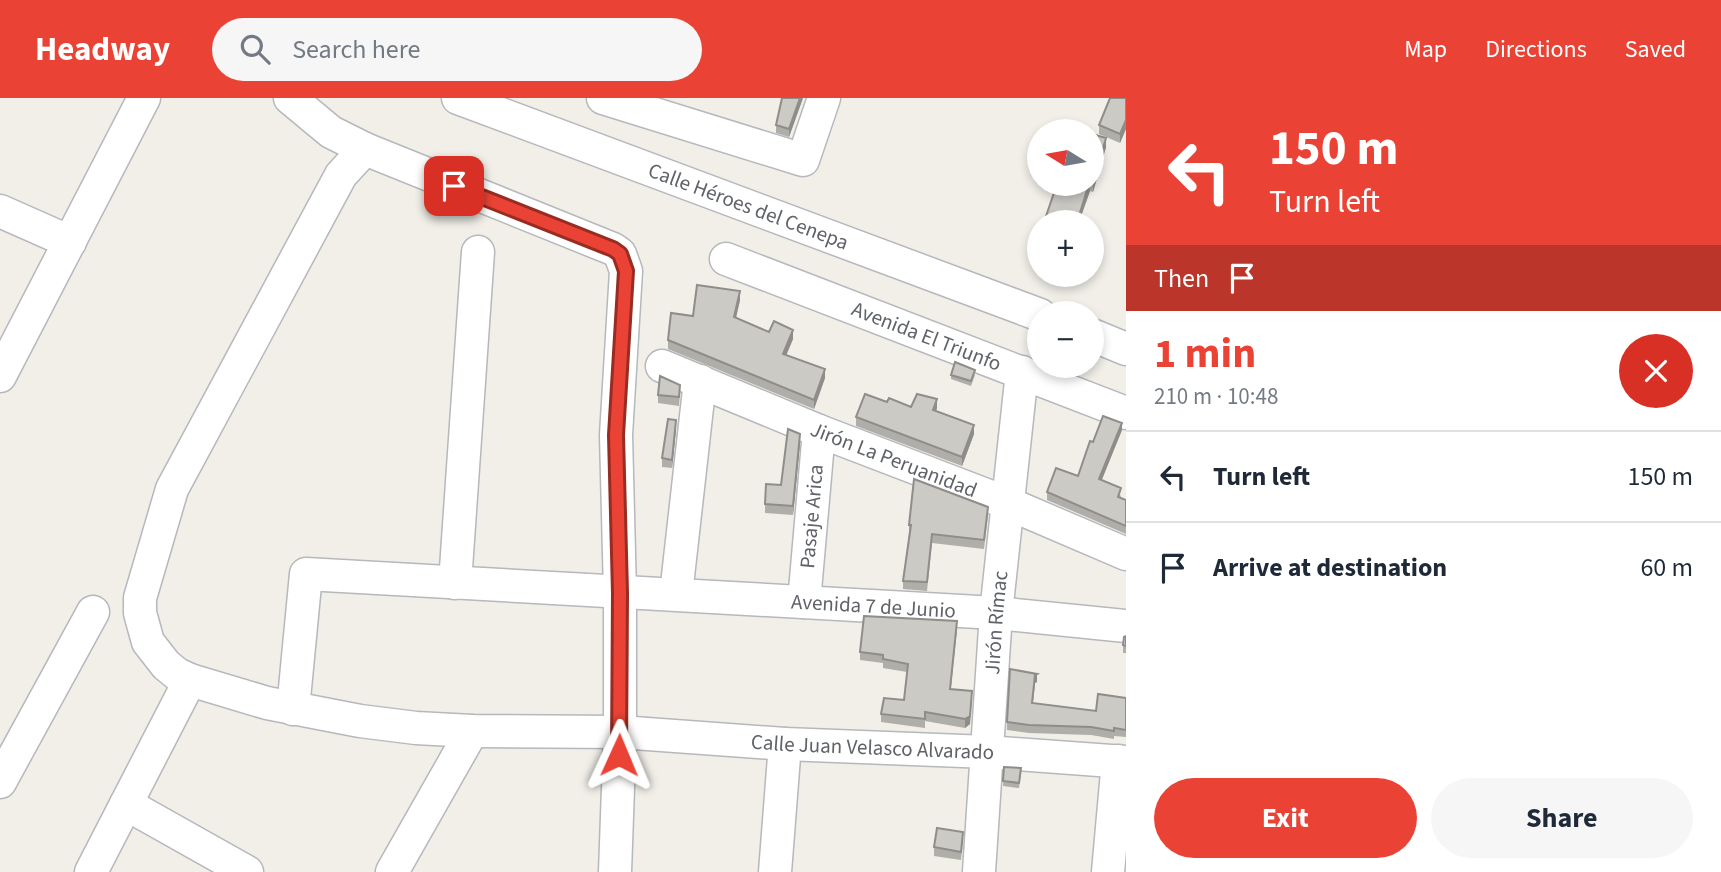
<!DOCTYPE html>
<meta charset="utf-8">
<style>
body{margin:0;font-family:"Source Sans 3",sans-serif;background:#f6f6f7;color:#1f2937;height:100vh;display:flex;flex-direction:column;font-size:26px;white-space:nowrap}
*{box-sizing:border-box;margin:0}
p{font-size:23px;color:#747a83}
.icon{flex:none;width:38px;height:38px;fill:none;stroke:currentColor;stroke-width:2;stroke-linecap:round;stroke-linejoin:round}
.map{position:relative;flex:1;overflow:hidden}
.panel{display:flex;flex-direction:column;background:#fff;width:595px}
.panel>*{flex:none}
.guide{background:#ea4335;color:#fff;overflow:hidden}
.needle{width:46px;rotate:281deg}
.controls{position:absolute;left:1027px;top:21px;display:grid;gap:14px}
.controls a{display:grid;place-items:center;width:77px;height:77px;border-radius:50%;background:#fff;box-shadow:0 4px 10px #0003;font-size:35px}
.pin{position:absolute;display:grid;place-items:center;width:60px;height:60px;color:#fff;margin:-30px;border-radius:14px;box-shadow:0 4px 10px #0006}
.me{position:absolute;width:77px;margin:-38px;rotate:1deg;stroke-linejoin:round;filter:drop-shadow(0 0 5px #0008)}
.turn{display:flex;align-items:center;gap:24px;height:147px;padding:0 28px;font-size:32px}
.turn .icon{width:91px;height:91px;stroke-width:2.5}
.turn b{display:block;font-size:49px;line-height:60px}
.then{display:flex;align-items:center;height:66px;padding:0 28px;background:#0003;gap:14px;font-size:26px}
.round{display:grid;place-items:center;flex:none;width:74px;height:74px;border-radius:37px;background:#f6f6f7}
.head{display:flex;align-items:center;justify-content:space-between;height:119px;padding:0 28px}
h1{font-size:42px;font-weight:700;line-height:52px;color:#ea4335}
.primary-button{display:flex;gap:14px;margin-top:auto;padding:14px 28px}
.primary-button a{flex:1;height:80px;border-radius:42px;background:#ea4335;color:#fff;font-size:28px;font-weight:700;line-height:80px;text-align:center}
.primary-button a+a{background:#f6f6f7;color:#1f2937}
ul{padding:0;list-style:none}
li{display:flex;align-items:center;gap:21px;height:91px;padding:0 28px;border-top:2px solid #e0e1e3}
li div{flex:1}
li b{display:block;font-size:26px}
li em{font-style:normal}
header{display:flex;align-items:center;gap:42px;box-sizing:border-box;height:98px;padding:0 35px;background:#ea4335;color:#fff}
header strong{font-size:33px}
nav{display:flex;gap:38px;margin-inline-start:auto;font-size:24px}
.search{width:490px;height:63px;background:#f6f6f7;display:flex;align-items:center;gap:18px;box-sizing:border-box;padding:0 24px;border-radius:38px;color:#747a83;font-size:26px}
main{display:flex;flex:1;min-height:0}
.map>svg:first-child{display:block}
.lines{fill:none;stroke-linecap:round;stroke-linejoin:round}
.minor-casing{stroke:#b5b8bc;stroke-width:35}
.minor{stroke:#fff;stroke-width:32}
.wall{fill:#afaea9}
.shaded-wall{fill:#8f8d8a}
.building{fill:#cccac5;stroke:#8f8d8a;stroke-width:2}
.route-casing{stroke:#982c22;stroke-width:18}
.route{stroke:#ea4335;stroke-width:12}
.labels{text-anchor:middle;stroke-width:6;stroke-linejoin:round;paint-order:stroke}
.street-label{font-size:21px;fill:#5f6368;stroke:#fff}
</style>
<header>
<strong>Headway</strong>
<div class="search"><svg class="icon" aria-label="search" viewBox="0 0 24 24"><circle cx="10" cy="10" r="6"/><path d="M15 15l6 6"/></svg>Search here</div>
<nav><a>Map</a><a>Directions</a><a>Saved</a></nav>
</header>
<main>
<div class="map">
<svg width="1126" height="774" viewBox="0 0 1126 774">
<rect width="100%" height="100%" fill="#f1efe8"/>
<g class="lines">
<defs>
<g id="minor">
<path d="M290,0l41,34 34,17 248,100 7,5 6,17 -10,164 4,158v139l-5,140"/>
<path id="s1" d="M458,0l582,217"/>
<path d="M603,0l200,62 21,-62"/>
<path id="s2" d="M365,51l-24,26 -169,314 -32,109v15l8,29 18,23 11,9 13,6 77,23 93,18 56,7 56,3 148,1 165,12 203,8 138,10"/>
<path d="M0,113l70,31"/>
<path id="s3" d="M726,161l400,154"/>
<path d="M1092,237l34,14"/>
<path id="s4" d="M662,268l157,65 188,72 119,51"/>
<path d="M0,278l144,-278"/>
<path d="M455,485l23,-331"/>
<path d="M676,496l24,-213"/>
<path id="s5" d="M804,504l15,-171"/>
<path id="s6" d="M293,611l13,-135 690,39 130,13"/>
<path d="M0,684l93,-170"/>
<path d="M126,706l121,68"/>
<path d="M91,774l99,-192"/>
<path d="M392,774l80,-141"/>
<path d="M775,774l10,-128"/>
<path id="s7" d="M979,774l17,-259 26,-241"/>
<path d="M1108,774l10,-111"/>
</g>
</defs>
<use href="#minor" class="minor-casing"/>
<use href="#minor" class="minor"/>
</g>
<path class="wall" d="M803,0l-14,39 -13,-4v-8z
M1126,0v31l-6,14 -21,-9v-9z
M1092,36l14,13 -13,45 -3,-1 -11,31h-35l13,-38h35z
M1040,139v20l-4,-1v-8z
M740,202l-4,18 33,14 24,7 -7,16 39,23 -11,31 -146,-60v-9l25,-24z
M951,277h24l-4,11 -20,-7z
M680,295l-1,13 -21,-3v-8z
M911,309l26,1 -1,3 38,23 -12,32 -106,-40v-9z
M676,331l-4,39 -10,-1v-9z
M1122,332l-21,50 20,16 -1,2 6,2v34l-79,-34v-8l31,-16 15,-34z
M800,345l-7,72 -28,-2v-9l16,-19z
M988,417l-4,34 -52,-6 -5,48 -24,-2v-8l6,-48v-8z
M957,531l-7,60 22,10 -2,25 -5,4 -40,-7v7l-44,-6v-8l23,-14 3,-28 -24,-4v-5l-23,-3v-8z
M1126,538v17h-3v-8z
M1037,576v8l-2,1 -2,20 63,8 30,-13v39l-12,-1v3l-23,-4 -62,-2 -22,-3v-8z
M1004,669l17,6 -2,15 -16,-2z
M963,743l-2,19 -27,-4v-9z"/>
<path class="shaded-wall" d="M800,0h3l-14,39v-8z
M1126,22v9l-6,14v-9z
M1106,40v9l-13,45v-9z
M1089,86l1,7 -11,31h-2z
M740,193v9l-6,26v-9z
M793,232v9l-10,24v-9z
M825,271v9l-11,31v-9z
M937,301v9l-4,10v-8z
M676,322v9l-4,39v-8z
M1122,325v7l-23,57v-8z
M974,327v9l-12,32v-9z
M800,336v9l-7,72v-9z
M957,523v8l-7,68v-8z
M1037,576v8l-2,1 -3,27 3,-35z
M972,593l-2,33 -5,4v-9z"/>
<path class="building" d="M782,0h18l-11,31 -13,-4z
M1110,0h16v22l-6,14 -21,-9z
M1069,29l15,4h-16z
M1092,36l14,4 -13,45h-1z
M1057,86h32l-12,38h-33z
M1040,139v12l-4,-1z
M697,187l43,6 -6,26 35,15 5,-11 19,9 -10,24 42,15 -11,31 -146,-60 3,-27 22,3z
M955,264l20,8 -4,11 -20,-6z
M660,278l20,9 -1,12 -21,-2z
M865,296l22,8 2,-4 22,9 6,-13 20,5 -4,11 41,15 -12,32 -106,-40z
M1103,318l19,7 -23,56 22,9 -3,9 8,3v26l-79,-34 9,-24 22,8 12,-35 3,1z
M668,321l8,1 -4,40 -10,-2z
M788,331l12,5 -7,72 -28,-2 1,-20 15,1z
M914,381l74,28 -4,33 -52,-6 -5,48 -24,-1 8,-56h-2z
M864,518l93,5 -7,68 22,2 -2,25 -5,3 -40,-7v7l-44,-5 3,-16 20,2 4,-36 -25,-5v-4l-23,-3z
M1126,538v10l-3,-1 1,-8z
M1010,571l27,5 -2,1 -3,28 64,8 2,-17 28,4v32l-12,-2v3l-23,-4 -62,-2 -22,-3z
M1004,669l17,1 -2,15 -16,-2z
M937,730l26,4 -2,20 -27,-5z"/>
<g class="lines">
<defs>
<path id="route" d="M454,88l159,63 7,5 6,17 -10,164 4,158 -1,162"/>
</defs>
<use href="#route" class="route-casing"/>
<use href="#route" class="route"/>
</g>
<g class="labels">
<g class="street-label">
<text dy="7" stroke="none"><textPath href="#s1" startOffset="310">Calle Héroes del Cenepa</textPath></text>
<text dy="7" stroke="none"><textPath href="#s3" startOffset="215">Avenida El Triunfo</textPath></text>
<text dy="7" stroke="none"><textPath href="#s4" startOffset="250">Jirón La Peruanidad</textPath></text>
<text dy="7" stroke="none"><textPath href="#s5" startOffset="86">Pasaje Arica</textPath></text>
<text dy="7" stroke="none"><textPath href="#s6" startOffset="704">Avenida 7 de Junio</textPath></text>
<text dy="7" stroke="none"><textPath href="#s7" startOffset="250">Jirón Rímac</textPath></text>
<text dy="7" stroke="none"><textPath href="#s2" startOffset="1297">Calle Juan Velasco Alvarado</textPath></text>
</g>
</g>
</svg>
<div class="controls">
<a><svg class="needle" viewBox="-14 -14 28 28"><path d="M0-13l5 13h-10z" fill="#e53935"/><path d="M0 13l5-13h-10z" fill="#747a83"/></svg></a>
<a>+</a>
<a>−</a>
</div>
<div class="pin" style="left:454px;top:88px;background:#d93025"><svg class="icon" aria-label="arrive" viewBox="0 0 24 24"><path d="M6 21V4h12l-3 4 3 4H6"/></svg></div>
<svg class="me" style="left:619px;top:657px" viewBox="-20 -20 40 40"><path d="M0-17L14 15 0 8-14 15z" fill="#ea4335" stroke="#fff" stroke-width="4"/></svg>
</div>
<section class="panel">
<div class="guide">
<div class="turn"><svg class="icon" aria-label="left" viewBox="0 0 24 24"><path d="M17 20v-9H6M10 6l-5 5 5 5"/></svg><div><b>150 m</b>Turn left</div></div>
<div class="then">Then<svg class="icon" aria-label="arrive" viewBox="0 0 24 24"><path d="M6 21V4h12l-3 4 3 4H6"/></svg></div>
</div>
<div class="head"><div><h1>1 min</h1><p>210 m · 10:48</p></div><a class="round" style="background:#d93025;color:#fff"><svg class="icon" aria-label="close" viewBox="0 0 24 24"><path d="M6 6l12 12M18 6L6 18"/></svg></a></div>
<ul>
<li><svg class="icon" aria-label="left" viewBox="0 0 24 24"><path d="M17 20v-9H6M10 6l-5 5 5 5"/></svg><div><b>Turn left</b></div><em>150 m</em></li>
<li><svg class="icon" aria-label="arrive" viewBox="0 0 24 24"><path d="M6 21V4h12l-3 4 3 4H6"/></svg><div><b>Arrive at destination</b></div><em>60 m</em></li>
</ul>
<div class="primary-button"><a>Exit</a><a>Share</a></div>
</section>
</main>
